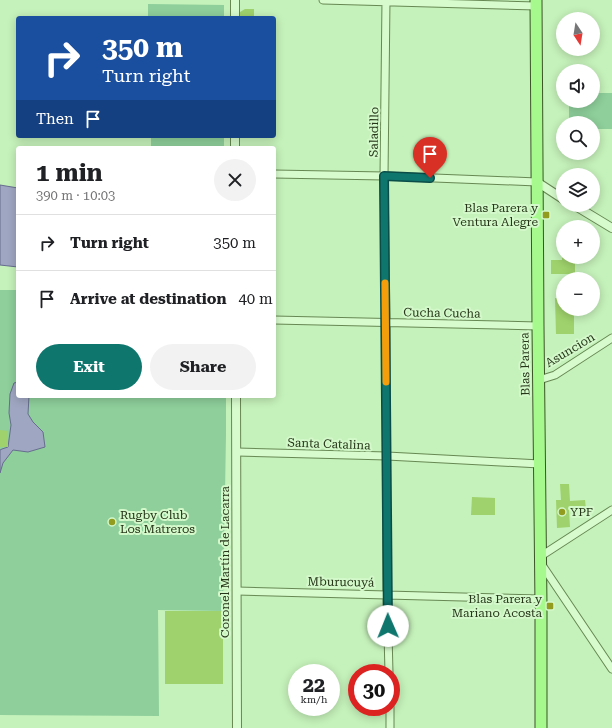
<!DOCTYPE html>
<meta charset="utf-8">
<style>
body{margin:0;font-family:"Roboto Serif",serif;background:#f2f2f2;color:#202124;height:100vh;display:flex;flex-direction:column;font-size:15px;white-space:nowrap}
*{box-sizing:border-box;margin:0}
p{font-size:13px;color:#757577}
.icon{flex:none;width:22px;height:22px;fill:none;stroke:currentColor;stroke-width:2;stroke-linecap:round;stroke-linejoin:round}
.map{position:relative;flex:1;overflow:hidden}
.panel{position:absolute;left:16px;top:146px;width:260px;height:252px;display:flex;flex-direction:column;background:#fff;border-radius:4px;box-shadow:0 2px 10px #0003}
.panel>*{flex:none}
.top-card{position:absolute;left:16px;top:16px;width:260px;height:122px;border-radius:4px;box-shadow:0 2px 10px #0003;background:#1a4fa0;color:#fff;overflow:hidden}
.needle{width:26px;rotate:168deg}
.tools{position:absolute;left:556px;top:12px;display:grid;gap:8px}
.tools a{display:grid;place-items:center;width:44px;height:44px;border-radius:50%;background:#fff;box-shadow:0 2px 10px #0003;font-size:20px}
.speed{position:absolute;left:288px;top:664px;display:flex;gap:8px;font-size:20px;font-weight:700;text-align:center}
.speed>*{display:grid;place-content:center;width:52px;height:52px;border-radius:50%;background:#fff;box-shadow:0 2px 10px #0003;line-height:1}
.speed small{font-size:10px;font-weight:400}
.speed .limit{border:6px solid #d22;background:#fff;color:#111}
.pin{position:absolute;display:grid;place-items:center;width:34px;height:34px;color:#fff;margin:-41px -17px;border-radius:50% 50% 50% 0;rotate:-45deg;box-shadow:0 0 4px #0007}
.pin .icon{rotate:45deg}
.me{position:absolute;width:44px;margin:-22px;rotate:359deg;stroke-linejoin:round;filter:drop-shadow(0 0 3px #0008)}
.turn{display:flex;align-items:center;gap:14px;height:84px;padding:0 20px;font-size:18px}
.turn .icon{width:52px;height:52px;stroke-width:2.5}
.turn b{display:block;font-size:28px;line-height:34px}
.then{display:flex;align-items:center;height:38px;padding:0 20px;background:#0003;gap:8px;font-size:15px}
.round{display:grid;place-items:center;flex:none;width:42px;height:42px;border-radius:21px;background:#f2f2f2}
.overview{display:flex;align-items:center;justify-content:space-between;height:68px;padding:0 20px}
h1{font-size:24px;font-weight:700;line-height:30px}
.action{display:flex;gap:8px;margin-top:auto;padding:8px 20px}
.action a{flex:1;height:46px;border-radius:24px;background:#0f766e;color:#fff;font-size:16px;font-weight:700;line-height:46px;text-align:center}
.action a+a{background:#f2f2f2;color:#202124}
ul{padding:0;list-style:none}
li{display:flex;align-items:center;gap:12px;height:56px;padding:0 20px;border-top:1px solid #e0e0e0}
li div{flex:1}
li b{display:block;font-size:15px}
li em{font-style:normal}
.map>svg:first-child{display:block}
.green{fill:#8ecf9b}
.water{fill:#9fa6c1;stroke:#666d8e}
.building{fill:#9fd26c}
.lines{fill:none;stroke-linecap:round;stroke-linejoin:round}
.minor-casing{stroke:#678853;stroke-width:9}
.tertiary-casing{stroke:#678853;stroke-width:10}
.primary-casing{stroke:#3c5528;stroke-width:13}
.minor{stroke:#d7fbcd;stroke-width:7}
.tertiary{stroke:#d7fbcd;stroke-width:8}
.primary{stroke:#a5f98d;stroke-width:11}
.route-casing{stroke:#0a4d48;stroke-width:10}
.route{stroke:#0f766e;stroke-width:7}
.slow{stroke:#f59e0b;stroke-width:7}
.poi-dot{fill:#929c1f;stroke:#d3f8ca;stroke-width:1.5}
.labels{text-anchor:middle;stroke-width:4;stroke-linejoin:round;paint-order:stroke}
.street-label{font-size:12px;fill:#263619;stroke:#d3f8ca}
.poi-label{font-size:12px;fill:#263619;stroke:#d3f8ca;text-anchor:end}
</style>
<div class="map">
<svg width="612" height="728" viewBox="0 0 612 728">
<rect width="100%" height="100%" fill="#c5f1ba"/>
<path class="green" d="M148,4l76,1v13h-76z
M593,93h19v36h-19v-6h-24v-22h24z
M151,136h73v12h-73z
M0,290h18v106h208v38l-3,177 -65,-1 1,106 -159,-1z"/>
<path class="water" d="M0,185l18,3v79l-18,-2z
M18,382v14h11l-1,18 5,8 10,10 2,15 -17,5 -15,-2 -10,13 -3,10v-23l2,-1 6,-2 3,-22 -2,-12 1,-19 4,-11z"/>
<path class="building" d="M245,9h9v9h-14v-6z
M562,257h13v17h-24v-14h11z
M555,298h8v11h11v25h-18z
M0,430l8,1v16h-8z
M560,484h9l1,17 15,-1 1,9 -17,1 1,17 -13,1 -1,-28h5z
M472,497l23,1v17h-24z
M165,611h58v73h-58z"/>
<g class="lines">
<defs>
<path id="minor" d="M323,0l213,6
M386,0l-2,176 2,146 1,272 2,79
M274,174l110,2 153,6
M274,320l264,6
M539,380l16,-5 57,-37
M237,452l150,4 153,8
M541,556l71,-46
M542,565l70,104
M237,591l304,8
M390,707v21"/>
<path id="tertiary" d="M235,18v-18
M235,148v-12
M537,182l26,17
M574,205l38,23
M236,396l1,332"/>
<path id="primary" d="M536,0l2,326 3,280v122"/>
</defs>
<use href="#minor" class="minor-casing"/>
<use href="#tertiary" class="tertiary-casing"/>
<use href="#primary" class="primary-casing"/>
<use href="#minor" class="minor"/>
<use href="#tertiary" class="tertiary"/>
<use href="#primary" class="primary"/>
</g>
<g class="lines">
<defs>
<path id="route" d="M388,626l-4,-450 46,2"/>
</defs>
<use href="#route" class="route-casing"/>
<use href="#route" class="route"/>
<path class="slow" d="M385,283l1,99"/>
</g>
<g class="poi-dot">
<rect x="542" y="211" width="8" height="8" rx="2"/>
<circle cx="562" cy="512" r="4"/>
<circle cx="112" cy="522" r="4"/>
<rect x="546" y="602" width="8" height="8" rx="2"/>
</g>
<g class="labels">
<g class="street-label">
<text transform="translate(374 132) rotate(-89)" y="4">Saladillo</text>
<text transform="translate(442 313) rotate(1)" y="4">Cucha Cucha</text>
<text transform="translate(570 350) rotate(-31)" y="4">Asuncion</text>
<text transform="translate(525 364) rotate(-91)" y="4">Blas Parera</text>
<text transform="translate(329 444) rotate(2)" y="4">Santa Catalina</text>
<text transform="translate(225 562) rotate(-90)" y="4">Coronel Martín de Lacarra</text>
<text transform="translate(341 582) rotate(1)" y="4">Mburucuyá</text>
</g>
<g class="poi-label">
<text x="538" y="212">Blas Parera y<tspan x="538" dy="14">Ventura Alegre</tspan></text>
<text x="570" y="516" text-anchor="start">YPF</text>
<text x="120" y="519" text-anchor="start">Rugby Club<tspan x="120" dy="14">Los Matreros</tspan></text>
<text x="542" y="603">Blas Parera y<tspan x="542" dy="14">Mariano Acosta</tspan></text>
</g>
</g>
</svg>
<div class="tools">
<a><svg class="needle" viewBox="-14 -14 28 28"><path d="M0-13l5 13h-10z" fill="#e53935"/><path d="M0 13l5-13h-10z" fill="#757577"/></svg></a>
<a><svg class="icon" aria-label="sound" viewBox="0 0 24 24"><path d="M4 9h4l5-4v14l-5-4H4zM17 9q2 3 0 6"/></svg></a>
<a><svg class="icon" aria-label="search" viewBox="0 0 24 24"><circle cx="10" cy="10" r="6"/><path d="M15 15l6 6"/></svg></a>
<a><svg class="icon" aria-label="layers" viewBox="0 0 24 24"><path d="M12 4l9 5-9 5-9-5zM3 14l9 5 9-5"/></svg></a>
<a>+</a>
<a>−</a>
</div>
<div class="speed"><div>22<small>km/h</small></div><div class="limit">30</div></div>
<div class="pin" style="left:430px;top:178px;background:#d93025"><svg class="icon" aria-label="arrive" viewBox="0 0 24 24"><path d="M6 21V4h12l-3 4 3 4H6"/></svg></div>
<svg class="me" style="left:388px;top:626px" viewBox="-20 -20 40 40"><circle r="19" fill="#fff"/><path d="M0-13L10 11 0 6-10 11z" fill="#0f766e"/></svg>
<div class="top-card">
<div class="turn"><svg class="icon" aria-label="right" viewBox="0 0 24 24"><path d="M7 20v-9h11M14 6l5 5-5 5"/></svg><div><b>350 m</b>Turn right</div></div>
<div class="then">Then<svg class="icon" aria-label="arrive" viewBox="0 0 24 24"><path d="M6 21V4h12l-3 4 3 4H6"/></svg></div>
</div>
<section class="panel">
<div class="overview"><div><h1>1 min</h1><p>390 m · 10:03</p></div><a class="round"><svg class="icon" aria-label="close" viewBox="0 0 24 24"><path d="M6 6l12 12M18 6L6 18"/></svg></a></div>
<ul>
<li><svg class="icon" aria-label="right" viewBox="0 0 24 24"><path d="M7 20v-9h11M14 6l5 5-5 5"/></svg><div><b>Turn right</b></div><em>350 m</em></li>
<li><svg class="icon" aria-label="arrive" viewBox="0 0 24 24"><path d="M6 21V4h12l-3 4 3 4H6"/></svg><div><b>Arrive at destination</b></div><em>40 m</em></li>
</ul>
<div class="action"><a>Exit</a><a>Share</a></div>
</section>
</div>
